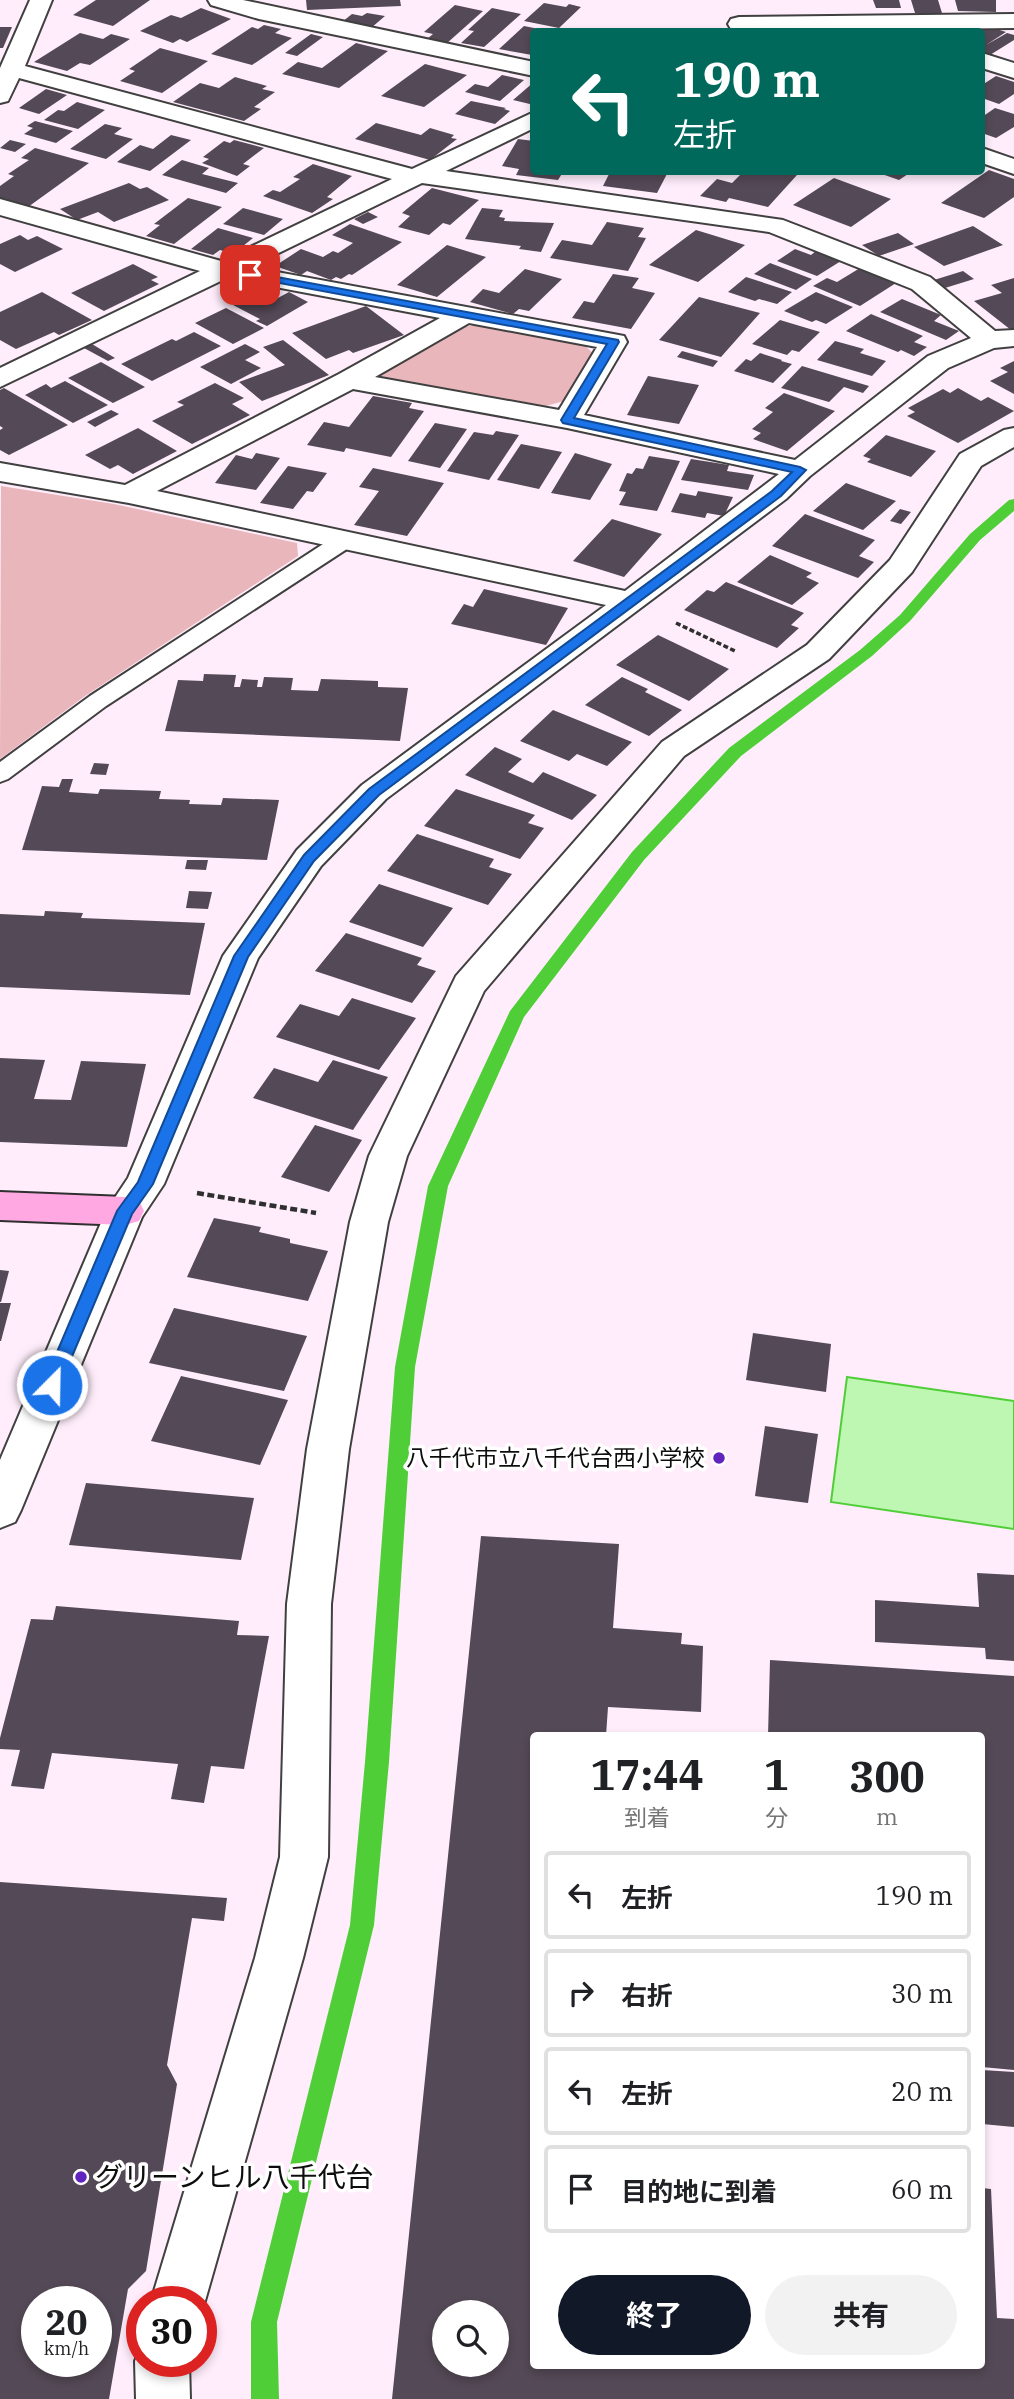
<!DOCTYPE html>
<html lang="ja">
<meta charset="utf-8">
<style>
body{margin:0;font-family:"IBM Plex Serif","Noto Sans JP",serif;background:#f2f2f2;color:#202124;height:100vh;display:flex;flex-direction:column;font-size:26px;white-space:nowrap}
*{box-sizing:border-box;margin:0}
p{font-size:23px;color:#757577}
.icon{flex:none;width:38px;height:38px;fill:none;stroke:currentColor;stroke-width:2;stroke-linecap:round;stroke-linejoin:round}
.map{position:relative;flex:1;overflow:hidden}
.side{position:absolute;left:530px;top:1732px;width:455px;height:637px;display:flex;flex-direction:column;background:#fff;border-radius:7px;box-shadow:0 4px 10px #0003}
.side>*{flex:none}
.banner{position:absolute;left:530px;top:28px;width:455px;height:147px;border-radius:7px;box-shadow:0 4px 10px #0003;background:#00695c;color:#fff;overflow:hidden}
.buttons{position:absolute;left:432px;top:2300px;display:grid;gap:14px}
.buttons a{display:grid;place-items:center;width:77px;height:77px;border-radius:50%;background:#fff;box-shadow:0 4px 10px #0003;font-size:35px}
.speed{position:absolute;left:21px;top:2286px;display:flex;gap:14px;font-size:35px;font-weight:700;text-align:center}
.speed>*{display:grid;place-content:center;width:91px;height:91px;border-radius:50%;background:#fff;box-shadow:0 4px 10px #0003;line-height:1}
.speed small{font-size:18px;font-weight:400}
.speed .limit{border:10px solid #d22;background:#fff;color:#111}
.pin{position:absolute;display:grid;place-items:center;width:60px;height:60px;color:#fff;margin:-30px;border-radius:14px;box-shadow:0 4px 10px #0006}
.me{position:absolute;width:77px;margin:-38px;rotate:23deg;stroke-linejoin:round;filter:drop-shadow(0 0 5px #0008)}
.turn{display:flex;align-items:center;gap:24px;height:147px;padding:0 28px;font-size:32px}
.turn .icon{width:91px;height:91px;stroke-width:2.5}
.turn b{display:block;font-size:49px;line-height:60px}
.eta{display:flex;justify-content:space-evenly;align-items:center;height:119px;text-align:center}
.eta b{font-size:42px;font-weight:700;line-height:49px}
.button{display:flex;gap:14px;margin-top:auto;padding:14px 28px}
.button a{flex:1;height:80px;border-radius:42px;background:#111827;color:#fff;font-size:28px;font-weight:700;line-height:80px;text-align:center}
.button a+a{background:#f2f2f2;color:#202124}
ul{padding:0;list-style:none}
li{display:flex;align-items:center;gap:21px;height:88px;margin:0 14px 10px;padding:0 14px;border:4px solid #e0e0e0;border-radius:7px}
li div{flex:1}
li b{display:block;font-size:26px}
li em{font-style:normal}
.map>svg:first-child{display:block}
.green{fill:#e9b7bb}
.water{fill:#bef7b2;stroke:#50ce38;stroke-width:2}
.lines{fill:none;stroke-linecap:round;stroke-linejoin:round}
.stream{fill:#50ce38;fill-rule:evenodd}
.building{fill:#544956;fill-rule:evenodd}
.lane-casing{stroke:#404040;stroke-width:4}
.street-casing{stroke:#404040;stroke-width:4}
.secondary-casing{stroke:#2f2f2f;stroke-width:4}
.path-far1{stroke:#2f2f2f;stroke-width:3.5;stroke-dasharray:5 2.5;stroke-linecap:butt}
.path{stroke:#2f2f2f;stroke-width:4.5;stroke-dasharray:7 3.5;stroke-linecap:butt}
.lane{fill:#fff;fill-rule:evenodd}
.street{fill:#fff;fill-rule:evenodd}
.secondary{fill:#ffa8e2;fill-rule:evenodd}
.route{fill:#1a73e8;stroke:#114b97;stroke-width:2}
.poi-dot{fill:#6124be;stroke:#fff;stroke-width:2.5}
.labels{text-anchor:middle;stroke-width:7;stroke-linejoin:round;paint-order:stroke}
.poi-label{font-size:23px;fill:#0d0d0d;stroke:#fff;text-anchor:end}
.near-poi-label{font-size:28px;fill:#0d0d0d;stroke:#fff;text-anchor:start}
</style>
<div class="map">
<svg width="1014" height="2399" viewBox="0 0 1014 2399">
<rect width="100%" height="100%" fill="#ffedfb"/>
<path class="green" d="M478,325l105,19 13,12 -28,44 -30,8 -154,-29 -5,-4 82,-48z
M1,486l113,18 183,39 1,13 -213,140 -85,63z"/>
<path class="water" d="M847,1377l167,24v128l-183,-27z"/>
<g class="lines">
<path class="stream" d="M1014,499v12l-34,29 -70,81 -38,35 -131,100 -97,104 -120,157 -76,169 -33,181 -26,395 -15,163 -97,397 2,77h-28v-77l99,-397 15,-163 30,-395 33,-181 82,-175 122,-159 97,-104 131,-98 40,-35 70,-81 39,-34z"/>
</g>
<path class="building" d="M96,0h54l-37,26 -40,-11z
M306,0h94l1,6 -94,4z
M873,0h26l2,8h-25z
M911,0h27l4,13h-27z
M955,0h41v12l-38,-1z
M544,3l22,4 3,-3 12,3 -22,21 -35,-7z
M455,5l28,6 -37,33 -19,-5 6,-5 -9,-2z
M201,8l30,11 -44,23 -7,-3 -7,4 -33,-12 31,-16 10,3z
M492,8l29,6 -37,33 -23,-4 13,-12 -6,-1z
M367,13l18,3 -14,12 -29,-6 10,-8 10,2z
M264,25l17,4 -6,4 17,5 -40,27 -41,-11 41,-27 6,2z
M524,26l20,4 -10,2 -2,23 -33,-6z
M987,26l19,6 -20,13 21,-12 7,2v5l-24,15 -8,-3v-20h-5z
M0,27h12l-9,21h-3z
M80,33l23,6 8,-5 19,5 -40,26 -10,-2 -13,8 -33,-9z
M311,34l12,3 -26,19 -12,-3z
M356,43l32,8 -49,37 -57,-14 16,-12 24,6z
M160,48l48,13 -46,32 -42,-12 15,-10 -6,-2z
M425,64l42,11 -43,32 -43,-11z
M502,75l22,5 -24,21 -35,-9 10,-8 13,3z
M996,76l18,6v12l-15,10 -17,-6v-13z
M235,77l32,9 -5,3 13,3 -21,15 7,2 -17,12 -71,-19 27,-19 19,5z
M534,82v23l-21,-5z
M46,89l21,6 -28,19 -20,-6z
M471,101l35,7 -2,1 6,2 -15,13 -40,-10z
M77,102l28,8 -27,19 -34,-9 14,-10 6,1z
M995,108l19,6v13l-18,11 -14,-5v-16z
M35,121l38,10 -17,12 -32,-9 9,-6 -6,-2z
M376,123l45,12 9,-7 24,7 -3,3 6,1 -27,21 -75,-21z
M105,124l17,4 -8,6 19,5 -27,20 -36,-10z
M171,135l20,5 -41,31 -33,-9 23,-17 13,4z
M518,139l16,2v31h29l-5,8 -42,-5 3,-6 -17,-3z
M10,140l16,4 -11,8 -15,-4z
M234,140l30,8 -21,16 7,2 -13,10 -35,-13 7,-4 -6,-2 21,-16 6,2z
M35,148l54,15 -61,44 -28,-8v-13l14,-10 -6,-2 21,-14 -8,-2z
M182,160l27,8 -7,6 36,9 -12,10 -64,-18z
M313,164l39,12 -25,21 6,2 -21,14 -49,-17 10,-6 7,2 20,-13 -7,-2z
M989,170l25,9v18l-30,21 -43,-15z
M610,172h58l-11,21 -54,-7z
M743,172h41l13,3 -29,32 -39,-9 -3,4 -26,-6 17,-17 15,4z
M876,172h35l-12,8z
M834,178l57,21 -40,28 -58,-22z
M129,183l11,6 7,-2 22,13 -55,22 -16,-10 -21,8 -17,-11z
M432,188l47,12 -29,25 -7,-2 -14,12 -31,-8 12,-11 -8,-3z
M188,198l34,9 -48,37 -28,-8 14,-11 -6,-1z
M243,208l40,11 -19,16 -41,-11z
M482,208l21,2 -4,7 6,1 -1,3 50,2 -13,29 -22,-3 2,-3 -56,-7z
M368,212l10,5 -15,7 -9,-5z
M607,222l37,6 -6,9 8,1 -18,33 -78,-13 12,-18 30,5z
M350,224l52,18 -50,33 -3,-1 -8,5 -5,-2 -5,3 -24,-9 -6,4 -26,-9 26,-17 22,8 10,-6 5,2 15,-10 -21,-8z
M973,226l30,19 -59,21 -30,-19z
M218,228l35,10 -20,16 -13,-4 -7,5 -22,-6z
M696,230l49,15 -47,37 -49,-17z
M898,233l16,11 -35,12 -17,-11z
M20,235l8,5 9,-4 26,13 -48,23 -15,-8v-20z
M447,245l39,12 -49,40 -40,-12z
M795,249l16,6 5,-4 25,10 -24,15 -40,-15z
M770,263l42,16 -16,11 -42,-16z
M133,264l25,13 -7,3 8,4 -55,27 -33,-18z
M860,268l36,15 -36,23 -47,-20 14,-8 10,4z
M525,269l37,10 -33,32 -10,-2 -6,5 -43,-12 13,-13 16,4z
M963,271l11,8 -29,9 -11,-8z
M613,274l26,4 -7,10 23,5 -24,36 -59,-11 12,-17 10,2z
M746,277l46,15 -15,12 -18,-5 -4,2 -27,-9z
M1014,278v51l-3,1 -37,-29 28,-8 -11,-8z
M261,291l15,8 13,-7 19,10 -41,24 -11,-5 4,-2 -27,-14z
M42,292l50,28 -33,15 -5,-3 -38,17 -16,-9v-28z
M816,292l37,15 -27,17 -10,-4 -4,2 -28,-11z
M699,297l61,16 -39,44 -62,-17z
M902,299l39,16 -7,6 25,10 -13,9 -66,-28z
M366,306l38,29 -51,18 -4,-3 -23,9 -34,-26z
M226,308l38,20 -31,16 -38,-21z
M871,314l52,22 -9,6 13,5 -13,9 -13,-6 -3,2 -52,-21z
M780,320l40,12 -21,20 -7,-2 -5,5 -35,-11z
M194,332l27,14 -69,35 -31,-17 51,-25 4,2z
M283,340l46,35 -67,26 -23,-19 46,-17 -22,-18z
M835,341l29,8 -4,4 26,8 -14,15 -55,-16z
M92,344l23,14 -7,3 -24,-13z
M245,344l15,8 -15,8 16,8 -30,16 -31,-17z
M682,351l36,10 -5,6 -36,-10z
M760,353l22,7 -1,1 11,3 -19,19 -39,-12 12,-12 5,2z
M1014,361v33l-24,-13 18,-9 -8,-4z
M101,362l44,25 -32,16 -45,-25z
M802,366l67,20 -6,7 -19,-6 -15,15 -48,-14z
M648,376l51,9 -20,39 -52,-9z
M65,381l43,24 -35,18 -48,-28 21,-11 5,4z
M215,383l29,15 -12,6 18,11 -58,29 -40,-23 32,-16 -7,-3z
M4,388l64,37 -59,30 -9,-5v-20l3,-2 -3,-2v-36z
M958,388l23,13 7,-4 26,14 -56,32 -51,-27 8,-4 -7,-4 35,-19 7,4z
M784,393l51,18 -48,40 -34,-12 8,-6 -9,-4 21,-17 -8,-4z
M373,396l39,7 -3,5 15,3 -33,46 -45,-9 -2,4 -37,-7 17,-23 25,5z
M111,410l8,4 -24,13 -8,-5z
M435,423l32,6 -27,39 -32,-7z
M138,428l39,23 -44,23 -15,-9 -8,4 -25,-14z
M496,431l23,4 -30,45 -42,-9 27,-39 19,3z
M886,435l50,16 -25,26 -44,-15 4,-3 -8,-3z
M521,444l41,8 -23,37 -42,-9z
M256,453l24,5 -24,32 -41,-7 21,-28 16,4z
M575,453l37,11 -22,36 -39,-7z
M649,456l31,5 -23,50 -38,-6 7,-13 -7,-1 8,-18 5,1 4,-6 7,1z
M691,459l38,6 -2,6 27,4 -6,15 -67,-10z
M288,466l39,7 -14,19 -6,-1 -14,18 -33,-6z
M373,468l71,15 -37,53 -53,-11 25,-34 -20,-4z
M846,483l50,18 -33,29 -50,-19z
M698,491l35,6 -9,19 -17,-3 -2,5 -34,-6 9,-19 16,3z
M900,509l11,3 -10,12 -11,-3z
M805,514l70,26 -16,16 15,6 -16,16 -86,-32z
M612,519l50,15 -38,43 -51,-16z
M770,555l42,18 -6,4 13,6 -27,22 -55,-23z
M726,582l78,31 -13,12 8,3 -22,20 -93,-38 23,-20 7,2z
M484,589l84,19 -22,37 -95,-21 13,-20 9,3z
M658,635l71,34 -40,32 -73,-36z
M204,674l32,1 -2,12h6l2,-8 16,1 -1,7h5l2,-10 29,1 -2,12 27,1 3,-12 57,2v6l30,1 -8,53 -235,-10 13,-51 25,1z
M622,677l26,12 -3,3 37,18 -33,26 -64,-31z
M553,710l79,32 -25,24 -30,-12 -8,7 -49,-20z
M495,747l27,12 -14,13 25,11 10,-11 54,23 -25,25 -107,-45z
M94,763l15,1 -3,11 -16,-1z
M62,779h11l-4,13 29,2 2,-5 61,2 -2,8 31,1 -1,4 32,1 2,-7 56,2 -12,60 -245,-10 20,-64 17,1z
M456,789l79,26 -7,8 16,5 -24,31 -96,-33z
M417,834l77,25 -5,8 23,7 -24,31 -101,-34z
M187,860h21l-2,10 -21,-1z
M379,884l74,24 -30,39 -74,-25z
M189,891l23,1 -4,17 -22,-1z
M45,911l38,2 -2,5 124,5 -15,72 -190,-8v-73l44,2z
M346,933l76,25 -5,7 19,6 -24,32 -97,-32z
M352,998l64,20 -37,52 -103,-33 24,-33 39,12z
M0,1058l45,2 -11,39 37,1 10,-39 65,3 -19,83 -127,-5z
M333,1060l55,17 -35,53 -100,-32 21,-30 44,14z
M315,1125l47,15 -33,52 -48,-15z
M214,1218l47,9 -2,5 31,7v4l38,8 -20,50 -121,-24z
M0,1270l9,1 -8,31h-1z
M0,1303h11l-10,38h-1z
M174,1308l133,28 -23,55 -135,-28z
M753,1333l78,11 -5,48 -80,-12z
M181,1376l107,24 -28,65 -109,-24z
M765,1426l53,8 -10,69 -53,-7z
M86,1483l168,15 -13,62 -172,-15z
M481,1536l138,8 -6,84 69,5 -1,11 22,2 -2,66 -93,-5 -2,29h-72v630h448v-178l9,1 6,129 17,1v80h-622zM444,2312h53v52h-53z
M977,1573l37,2v86l-28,-2 -1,-11 -110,-6v-42l104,7z
M56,1606l183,15 -2,14 32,1 -25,133 -33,-3 -7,37 -33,-4 7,-35 -126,-11 -8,36 -33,-3 9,-36 -20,-1v-11l31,-119 22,1z
M770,1660l244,16v394l-32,-3v-331h-214z
M0,1882l227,16 -3,23 -32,-3 -25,147 10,19 -31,187 -18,18 -19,110h-109zM37,2301h59v60h-59z
M982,2070l32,2v55l-32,-3z"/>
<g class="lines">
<defs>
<path id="lane" d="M345,534l8,1 3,5 -3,5 -247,161 -98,73 -8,3v-20l90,-66 247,-161z"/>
<path id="street" d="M30,0h22l-27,66 387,103 122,-57v16l-88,43 337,49 147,57 65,54 19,-1v16l-20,2 -46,20 -138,108 -24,23 -400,300 -65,67 -63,92 -94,226 -22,33 -121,293 -6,12 -15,6v-68l106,-249 22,-33 95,-222 74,-106 65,-65 244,-180 -477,-102 -129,-22v-18l125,22 214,-111 101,-56 -213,-40 -227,109v-19l200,-97 -200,-56v-16l221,62 171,-82 -373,-101 -11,23 -8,2v-35zM422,183l347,49 143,57 59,49 -43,18 -133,104 -211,-45 43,-73 -3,-6 -374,-69zM469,323l128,24 -38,63 -184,-33zM353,389l214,39 212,46 -154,117 -468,-100z
M208,0h35l291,62v14l-275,-57 -48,-14z
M1014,14v14l-275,3 -8,-2 -3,-5 3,-5 8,-2z
M982,53l32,10v15l-32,-10z
M982,148l32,11v15l-32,-11z
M1014,428v19l-33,19 -69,106 -83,87 -145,97 -200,235 -77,165 -19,66 -39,227 -18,155 -3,253 -25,101 -98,343 -4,8v-8h-50l104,-343 25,-101 7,-253 20,-155 43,-227 19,-66 87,-180 206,-234 145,-97 83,-85 70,-106 44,-24z
M142,2345v16h47l1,38h-54l-1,-38z"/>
<path id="secondary" d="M0,1192l125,5 14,4 5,10 -5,10 -14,4 -125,-5z"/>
</defs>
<use href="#lane" class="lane-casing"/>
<use href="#street" class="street-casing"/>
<use href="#secondary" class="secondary-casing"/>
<path class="path-far1" d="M676,623l59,28"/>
<path class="path" d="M197,1193l119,20"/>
<use href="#lane" class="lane"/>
<use href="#street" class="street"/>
<use href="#secondary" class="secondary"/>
</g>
<path class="route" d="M250,272l368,68 1,2 -45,76 226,49 6,3 -25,26 -402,299 -65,66 -66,96 -95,227 -21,30 -72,171 -2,5h-12l-3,-5 74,-174 21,-29 96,-226 70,-101 65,-66 403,-298 20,-19 -229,-49 -2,-3 46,-76 -360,-67 -2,-2z"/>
<g class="poi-dot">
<circle cx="719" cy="1458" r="7"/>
<circle cx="81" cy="2177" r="7"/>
</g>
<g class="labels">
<g class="poi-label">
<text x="705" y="1466">八千代市立八千代台西小学校</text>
</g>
<g class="near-poi-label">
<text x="95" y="2187">グリーンヒル八千代台</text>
</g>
</g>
</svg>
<div class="buttons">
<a><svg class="icon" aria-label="search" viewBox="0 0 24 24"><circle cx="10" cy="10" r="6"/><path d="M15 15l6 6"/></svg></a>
</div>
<div class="speed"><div>20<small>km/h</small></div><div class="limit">30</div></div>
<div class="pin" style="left:250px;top:275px;background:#d93025"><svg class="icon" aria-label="arrive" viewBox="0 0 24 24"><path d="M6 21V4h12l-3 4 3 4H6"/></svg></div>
<svg class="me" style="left:52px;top:1385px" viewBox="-20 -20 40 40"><circle r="17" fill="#1a73e8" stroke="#fff" stroke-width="3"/><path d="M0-11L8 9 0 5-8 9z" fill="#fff"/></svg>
<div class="banner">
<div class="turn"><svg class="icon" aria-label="left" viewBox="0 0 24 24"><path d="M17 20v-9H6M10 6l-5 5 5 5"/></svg><div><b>190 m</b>左折</div></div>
</div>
<section class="side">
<div class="eta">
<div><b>17:44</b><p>到着</p></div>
<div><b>1</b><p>分</p></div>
<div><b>300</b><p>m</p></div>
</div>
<ul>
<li><svg class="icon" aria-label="left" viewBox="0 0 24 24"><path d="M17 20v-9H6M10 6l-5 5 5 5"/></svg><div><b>左折</b></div><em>190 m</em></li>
<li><svg class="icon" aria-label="right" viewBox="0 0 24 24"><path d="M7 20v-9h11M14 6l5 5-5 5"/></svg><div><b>右折</b></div><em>30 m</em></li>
<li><svg class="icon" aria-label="left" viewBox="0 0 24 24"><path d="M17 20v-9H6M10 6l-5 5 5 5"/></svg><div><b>左折</b></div><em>20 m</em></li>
<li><svg class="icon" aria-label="arrive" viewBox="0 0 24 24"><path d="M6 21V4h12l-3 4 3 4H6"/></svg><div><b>目的地に到着</b></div><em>60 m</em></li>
</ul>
<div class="button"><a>終了</a><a>共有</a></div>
</section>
</div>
